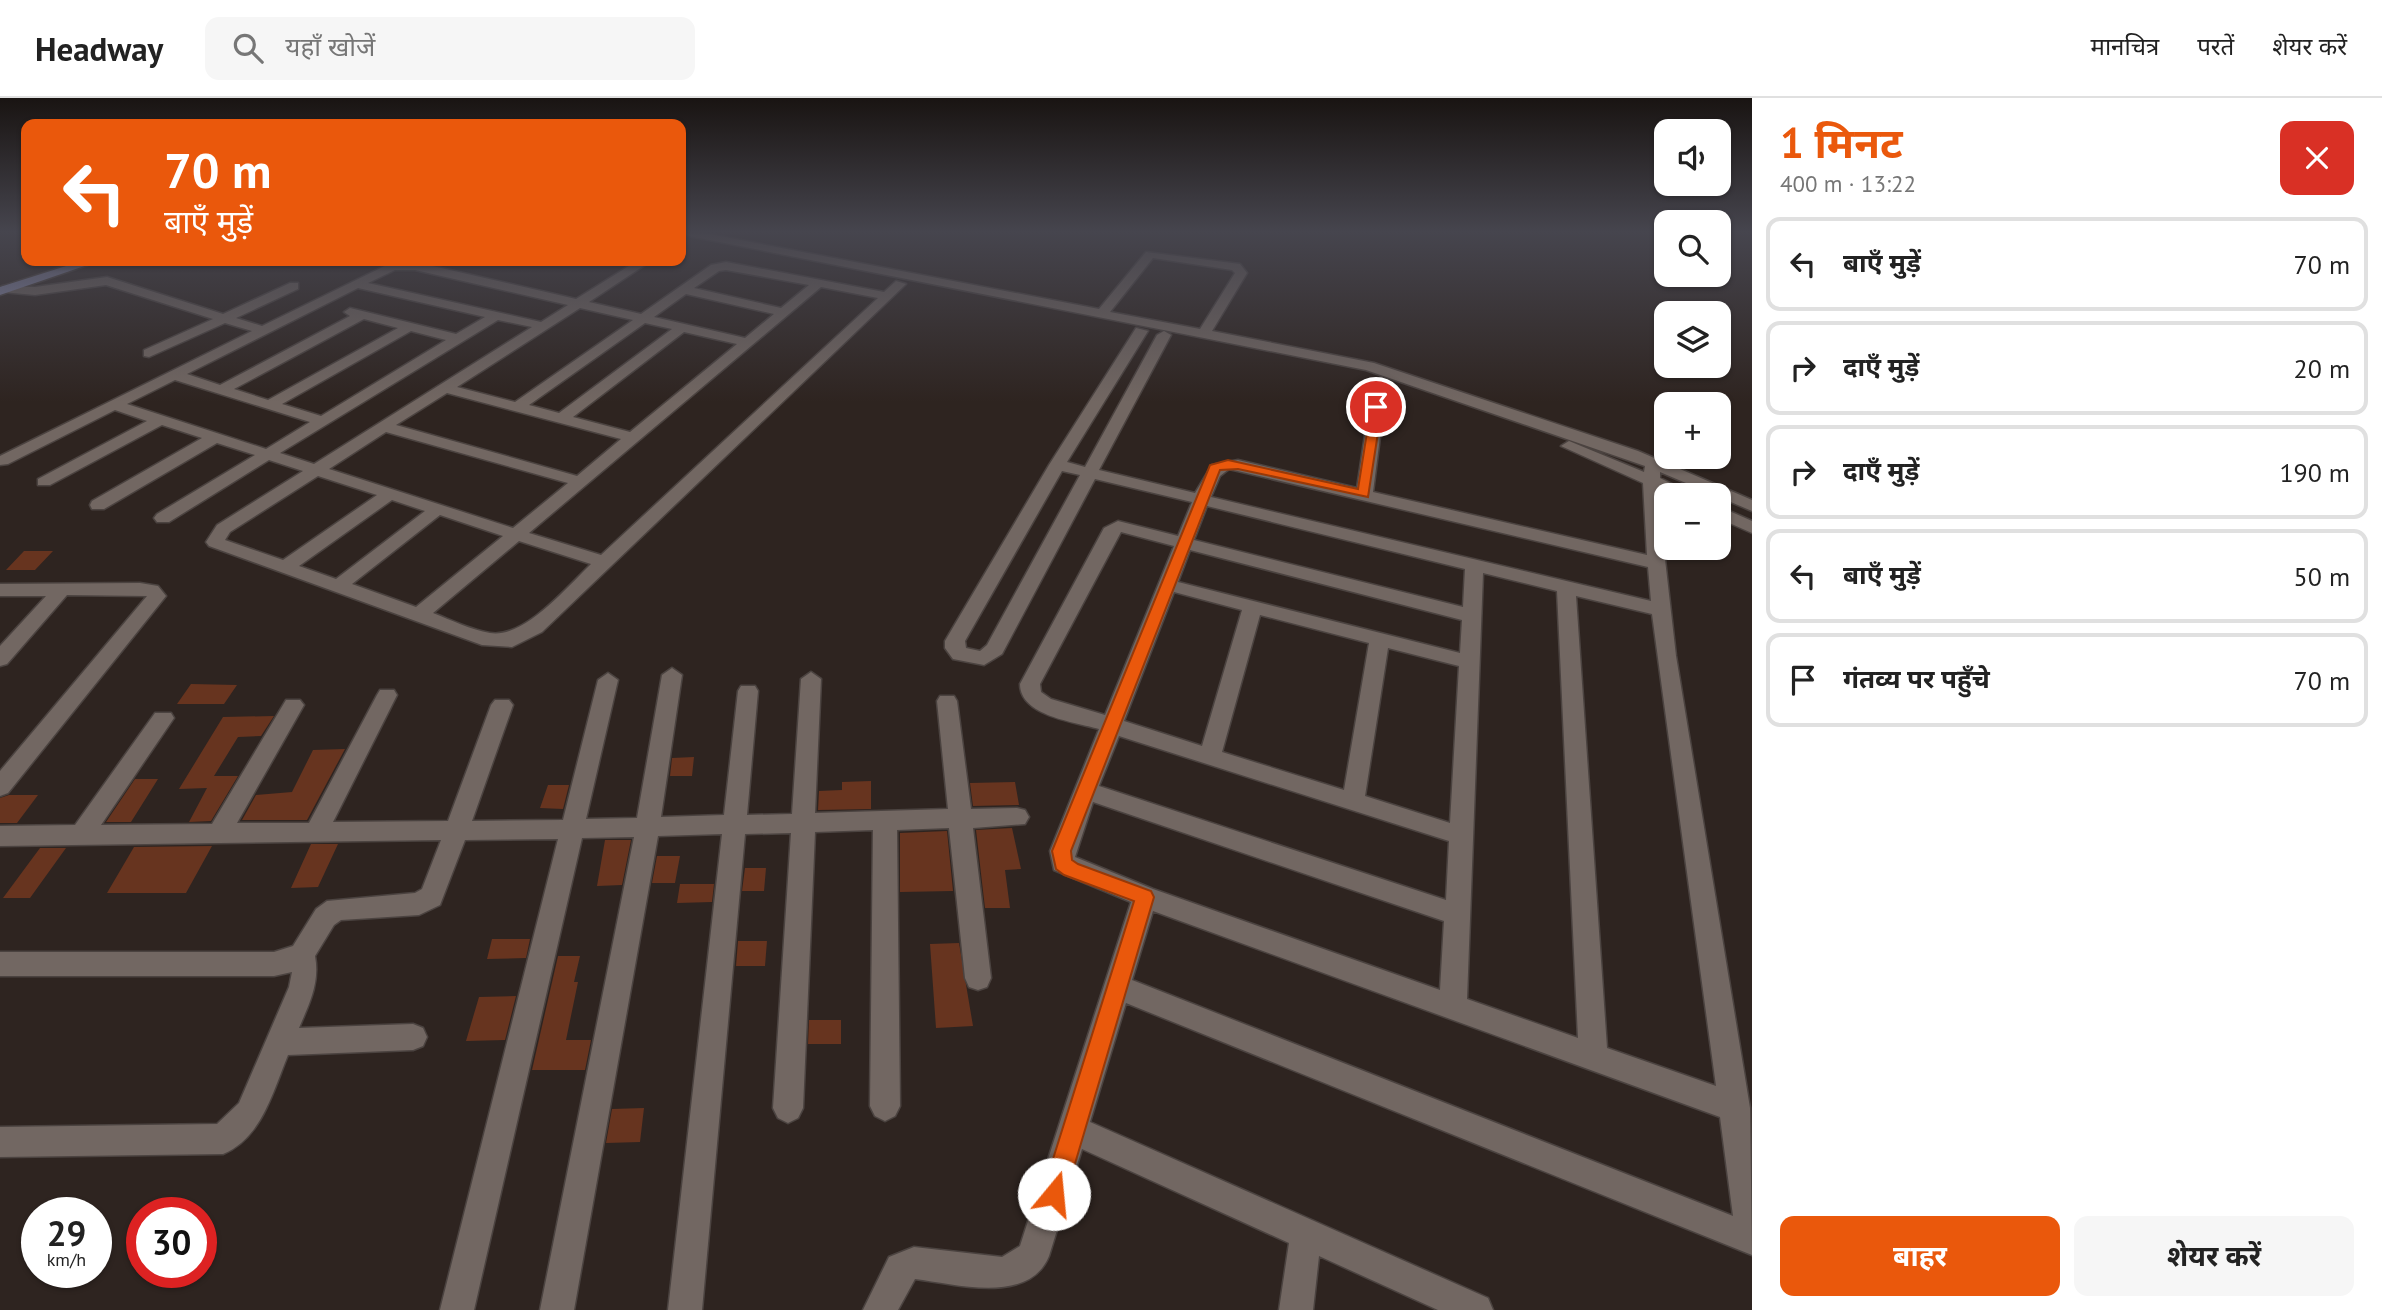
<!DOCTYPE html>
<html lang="hi">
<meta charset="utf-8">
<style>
body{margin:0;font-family:"PT Sans","Noto Sans Devanagari",sans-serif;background:#f6f6f6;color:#222;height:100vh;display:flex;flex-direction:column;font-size:26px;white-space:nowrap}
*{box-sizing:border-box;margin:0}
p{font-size:23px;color:#767676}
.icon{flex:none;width:38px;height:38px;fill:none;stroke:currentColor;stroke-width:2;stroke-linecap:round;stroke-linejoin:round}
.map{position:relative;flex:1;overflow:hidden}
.side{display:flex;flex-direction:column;background:#fff;width:630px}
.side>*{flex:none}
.top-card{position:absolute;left:21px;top:21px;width:665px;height:147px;border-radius:14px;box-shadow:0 2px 5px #0004;background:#ea580c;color:#fff;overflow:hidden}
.tools{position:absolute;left:1654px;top:21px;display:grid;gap:14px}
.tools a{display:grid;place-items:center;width:77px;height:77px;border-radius:14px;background:#fff;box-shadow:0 2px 5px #0004;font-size:35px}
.speed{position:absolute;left:21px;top:1099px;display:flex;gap:14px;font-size:35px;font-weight:700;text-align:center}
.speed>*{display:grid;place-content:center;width:91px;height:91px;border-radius:50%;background:#fff;box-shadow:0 2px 5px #0004;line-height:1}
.speed small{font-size:18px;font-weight:400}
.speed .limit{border:10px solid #d22;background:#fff;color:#111}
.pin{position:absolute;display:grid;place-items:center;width:60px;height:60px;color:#fff;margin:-30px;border:4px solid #fff;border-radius:50%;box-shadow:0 2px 7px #0007}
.me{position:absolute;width:77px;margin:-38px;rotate:17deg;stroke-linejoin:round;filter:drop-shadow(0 0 5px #0008)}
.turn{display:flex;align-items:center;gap:24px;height:147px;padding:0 28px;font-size:32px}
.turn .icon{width:91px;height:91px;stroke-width:2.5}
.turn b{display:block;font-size:49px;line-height:60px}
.round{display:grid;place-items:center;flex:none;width:74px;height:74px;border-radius:14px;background:#f6f6f6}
.overview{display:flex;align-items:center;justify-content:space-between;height:119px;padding:0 28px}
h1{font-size:42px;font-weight:700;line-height:52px;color:#ea580c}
.action{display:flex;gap:14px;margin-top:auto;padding:14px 28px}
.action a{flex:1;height:80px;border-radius:14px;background:#ea580c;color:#fff;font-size:28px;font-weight:700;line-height:80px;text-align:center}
.action a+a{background:#f6f6f6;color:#222}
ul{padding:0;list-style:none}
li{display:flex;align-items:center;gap:21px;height:94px;margin:0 14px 10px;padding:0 14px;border:4px solid #e0e0e0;border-radius:14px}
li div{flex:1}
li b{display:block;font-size:26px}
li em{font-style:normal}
header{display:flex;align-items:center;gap:42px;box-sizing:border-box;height:98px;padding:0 35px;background:#fff;border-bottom:2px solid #e0e0e0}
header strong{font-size:33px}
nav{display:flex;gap:38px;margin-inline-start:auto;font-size:24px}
.search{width:490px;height:63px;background:#f6f6f6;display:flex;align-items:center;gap:18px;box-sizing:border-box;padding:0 24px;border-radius:14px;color:#767676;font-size:26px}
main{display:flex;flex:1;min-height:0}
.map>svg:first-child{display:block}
.building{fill:#67341f}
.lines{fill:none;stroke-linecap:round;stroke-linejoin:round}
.minor-casing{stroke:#4b4340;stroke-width:3}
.major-casing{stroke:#4b4340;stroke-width:3}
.minor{fill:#726762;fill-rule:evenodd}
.major{fill:#8f91b6;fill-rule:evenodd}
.route{fill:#ea580c;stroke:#983908;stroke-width:2}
</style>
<header>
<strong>Headway</strong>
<div class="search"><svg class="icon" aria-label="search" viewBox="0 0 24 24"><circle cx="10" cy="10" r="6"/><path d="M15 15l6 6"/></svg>यहाँ खोजें</div>
<nav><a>मानचित्र</a><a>परतें</a><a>शेयर करें</a></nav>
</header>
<main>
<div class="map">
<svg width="1752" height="1212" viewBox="0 0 1752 1212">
<rect width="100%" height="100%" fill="#2e2420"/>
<path class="building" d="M24,453h29l-18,19h-29z
M191,586l46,1 -13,19h-47z
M274,618l-13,20 -23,1 -24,39h24l-27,45 -22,1 18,-34 -28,1 44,-72z
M345,651l-38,71h-65l14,-25 36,-3 21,-42z
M694,659l-2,19h-22l2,-18z
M135,681h23l-27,43h-25z
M871,683v28l-53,1 1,-19 23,-1v-8z
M1015,684l4,23 -46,1 -3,-23z
M548,687h21l-6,24 -23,-1z
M9,697h29l-21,28h-17v-25z
M1012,730l9,41 -16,1 5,38h-25l-9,-78z
M947,733l6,60 -53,1v-59z
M605,742h26l-9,45 -25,1z
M311,746h27l-20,43 -27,1z
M212,748l-26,47h-79l27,-46z
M40,750h26l-36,50h-27z
M657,758h23l-5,27h-23z
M745,770h21l-2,23h-22z
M680,786h34l-2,18 -35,1z
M492,841h38l-4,19 -39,1z
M738,843h29l-2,25h-29z
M959,845l14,83 -37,2 -6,-84z
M558,858h22l-6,26h4l-12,58h25l-6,30h-53z
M516,898l-11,44 -39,1 13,-44z
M809,922h32v24h-33z
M644,1010l-4,34 -34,1 6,-34z"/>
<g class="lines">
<defs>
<path id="minor" d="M684,135h20l395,76 47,-57 94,12 7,9 -35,58 162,32 264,88 114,49v11l-92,-39v6l34,17h-22l-13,-5 -1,8 18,158 74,452 2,147 -626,-252 -36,119 398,176 5,12h-55l-119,-54 -6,54h-34l10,-67 -207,-94 -33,107c-20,49 -93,28 -134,23l-17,31h-35l26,-53 25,-10 88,10 18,-11 111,-344 -77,-32 -4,-19 49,-122c-24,-7 -79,-13 -79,-45l84,-156 14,-7 60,15 14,-34 -97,-23 -93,175 -18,11 -31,-6 -8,-11v-7l104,-176 87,-137 12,3 -81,131 18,5 72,-132 7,-4 7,4 -72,135 96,23 17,-28 26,-5 119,28 16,-106 7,-4 7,4 -14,110 274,63 -4,-72 -82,-37 8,-5 75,31 1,-6 -279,-96 -677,-134zM1153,160l79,12 3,3 -35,56 -90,-17zM1229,371l419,98 3,34 -440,-104 9,-21zM1062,373l18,4 -93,170 -7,6 -14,-3 -1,-7zM1207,408l258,63 -2,38 -269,-67zM1121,434l53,14 -69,169 -54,-16 -10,-7 -1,-8zM1190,452l272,70 -2,33 -282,-71zM1483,475l74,18 21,447 -111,-39zM1174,494l68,18 -40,136 -78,-25zM1576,498l76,18 64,472 -109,-38zM1260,517l109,28 -25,147 -122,-38zM1388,550l71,18 -9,157 -85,-27zM1119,638l330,105 -3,59 -347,-114zM1093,704l351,119 -4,69 -287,-101 -78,-32zM1153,813l567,206 13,99 -601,-236z
M637,163h14l-62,41 52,12 70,-49 15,-3 158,30 12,-11 10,3 -364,348 -30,15 -30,-2 -273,-99 -3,-4 11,-17 86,-54 -34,-11 -100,62h-12l-3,-4 3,-4 98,-59 -38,-12 -113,66h-12l-2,-4 2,-4 110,-63 -40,-13 -112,60h-12v-6l109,-58 -32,-11 -107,54 -8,1v-9l252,-125 -27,-8 -76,34 -5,-1v-6l69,-31 -107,-34 -71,10 -33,-3v-6l33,1 72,-10 116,37 67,-31h8v6l-62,29 26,8 131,-64h22l161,37zM395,172h20l153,35 -27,17 -173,-39zM726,172l83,15 -28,23 -87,-20 25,-17zM821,189l57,11 -277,257 -72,-22zM358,190l127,29 -29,17 -106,-26 -6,4 6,4 -130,69 -33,-11zM686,196l88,20 -29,24 -91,-21zM580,210l53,12 -118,82 -58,-15zM364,221l34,9 -130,72 -34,-11zM498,222l34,7 -218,137 -34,-11zM645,225l27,6 -113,84 -30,-8zM411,233l35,9 -125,76 -39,-12zM684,234l53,12 -107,88 -57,-15zM175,282l135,42 -44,27 -139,-45zM447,295l174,46 -44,37 -181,-51zM386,334l182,51 -55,45 -184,-59zM318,378l59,19 -94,65 -58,-20 5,-8zM392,402l33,11 -89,68 -37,-13zM440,417l63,21 -87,71 -64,-23zM519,443l72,23c-23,22 -67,75 -101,69 -19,-3 -39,-13 -57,-20z
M1718,408l34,15v12l-34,-15z
M140,485l18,3 8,10 -158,197 -8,3v-25l147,-175 -80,-1 -60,69 -7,2v-20l46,-50h-46v-12z
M672,570l10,7 -21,142 63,-2 14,-124 3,-5h14l3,5 -11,124 45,-1 9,-135 10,-7 10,7 -6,134 133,-4 -11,-108 3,-5h14l3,5 14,108 46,-1 8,2 4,7 -4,7 -52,4 18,150 -4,9 -9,3 -9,-3 -4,-9 -16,-150 -52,2 3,276 -5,10 -10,5 -10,-5 -5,-10 3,-276 -58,2 -12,276 -5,10 -10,5 -10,-5 -5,-10 18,-275 -46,1 -43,476h-34l54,-476 -64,2 -84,474h-34l94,-473 -52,1 -108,472h-34l118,-471 -93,1 -25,65 -21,10 -78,5 -7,5 -19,31c5,27 -6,48 -16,72l114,-4 10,4 4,9 -4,9 -10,4 -125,5c-15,36 -26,83 -65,99l-223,3v-30l217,-3 22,-21 50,-116 3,-15 -18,4h-274v-24h274l19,-6 23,-37 11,-8 88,-8 7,-4 19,-49 -441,6v-20l75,-1 80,-112h16l3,5 -73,107 111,-1 74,-124h14l4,5 -67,118h72l68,-128 3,-5h14l3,5 -64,127 115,-1 43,-116 4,-5h14l4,5 -41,116 91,-1 35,-140 10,-7 10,7 -32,139 51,-1 25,-143z"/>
<path id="major" d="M82,163h17l-99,34v-8z"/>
</defs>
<use href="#minor" class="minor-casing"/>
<use href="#major" class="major-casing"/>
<use href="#minor" class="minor"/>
<use href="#major" class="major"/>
</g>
<linearGradient id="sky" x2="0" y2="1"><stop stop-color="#191412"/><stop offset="0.44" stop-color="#46454e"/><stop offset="1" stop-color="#46454e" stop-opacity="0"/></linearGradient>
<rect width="1752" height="304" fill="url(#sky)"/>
<path class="route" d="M1376,306l6,3 -14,90 -130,-28 -18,1 -149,381 1,9 6,4 73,27 3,6 -88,297 -4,9 -8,3 -9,-3 -3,-9 92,-293 -70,-26 -8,-6 -4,-18 158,-386 18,-5 130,29 13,-82z"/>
</svg>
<div class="tools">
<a><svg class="icon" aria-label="sound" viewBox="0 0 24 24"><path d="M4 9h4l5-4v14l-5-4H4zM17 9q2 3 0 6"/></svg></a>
<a><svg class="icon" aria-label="search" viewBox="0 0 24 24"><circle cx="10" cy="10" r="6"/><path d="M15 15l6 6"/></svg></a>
<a><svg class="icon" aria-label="layers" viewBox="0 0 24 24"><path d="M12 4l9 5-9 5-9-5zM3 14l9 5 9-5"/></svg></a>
<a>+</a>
<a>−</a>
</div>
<div class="speed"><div>29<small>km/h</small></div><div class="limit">30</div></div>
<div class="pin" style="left:1376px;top:309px;background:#d93025"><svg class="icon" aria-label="arrive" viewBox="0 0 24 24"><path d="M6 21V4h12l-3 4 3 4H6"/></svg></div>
<svg class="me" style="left:1054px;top:1096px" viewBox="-20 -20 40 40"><circle r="19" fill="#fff"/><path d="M0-13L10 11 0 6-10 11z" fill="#ea580c"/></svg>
<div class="top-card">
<div class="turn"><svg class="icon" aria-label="left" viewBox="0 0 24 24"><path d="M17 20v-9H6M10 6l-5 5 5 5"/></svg><div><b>70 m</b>बाएँ मुड़ें</div></div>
</div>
</div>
<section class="side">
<div class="overview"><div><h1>1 मिनट</h1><p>400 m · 13:22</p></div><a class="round" style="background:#d93025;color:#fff"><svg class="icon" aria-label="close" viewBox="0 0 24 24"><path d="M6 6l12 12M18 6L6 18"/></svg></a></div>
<ul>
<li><svg class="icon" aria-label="left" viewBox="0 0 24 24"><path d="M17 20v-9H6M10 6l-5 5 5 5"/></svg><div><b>बाएँ मुड़ें</b></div><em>70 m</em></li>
<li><svg class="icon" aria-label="right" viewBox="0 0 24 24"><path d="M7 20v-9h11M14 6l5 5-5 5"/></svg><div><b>दाएँ मुड़ें</b></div><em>20 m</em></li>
<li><svg class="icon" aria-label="right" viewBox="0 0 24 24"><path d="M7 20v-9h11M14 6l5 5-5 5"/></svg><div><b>दाएँ मुड़ें</b></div><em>190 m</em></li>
<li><svg class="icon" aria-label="left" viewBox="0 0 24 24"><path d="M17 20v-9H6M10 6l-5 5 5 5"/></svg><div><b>बाएँ मुड़ें</b></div><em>50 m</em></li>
<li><svg class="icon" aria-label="arrive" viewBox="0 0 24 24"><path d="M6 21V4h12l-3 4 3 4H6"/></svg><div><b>गंतव्य पर पहुँचे</b></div><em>70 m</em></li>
</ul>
<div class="action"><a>बाहर</a><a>शेयर करें</a></div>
</section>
</main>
